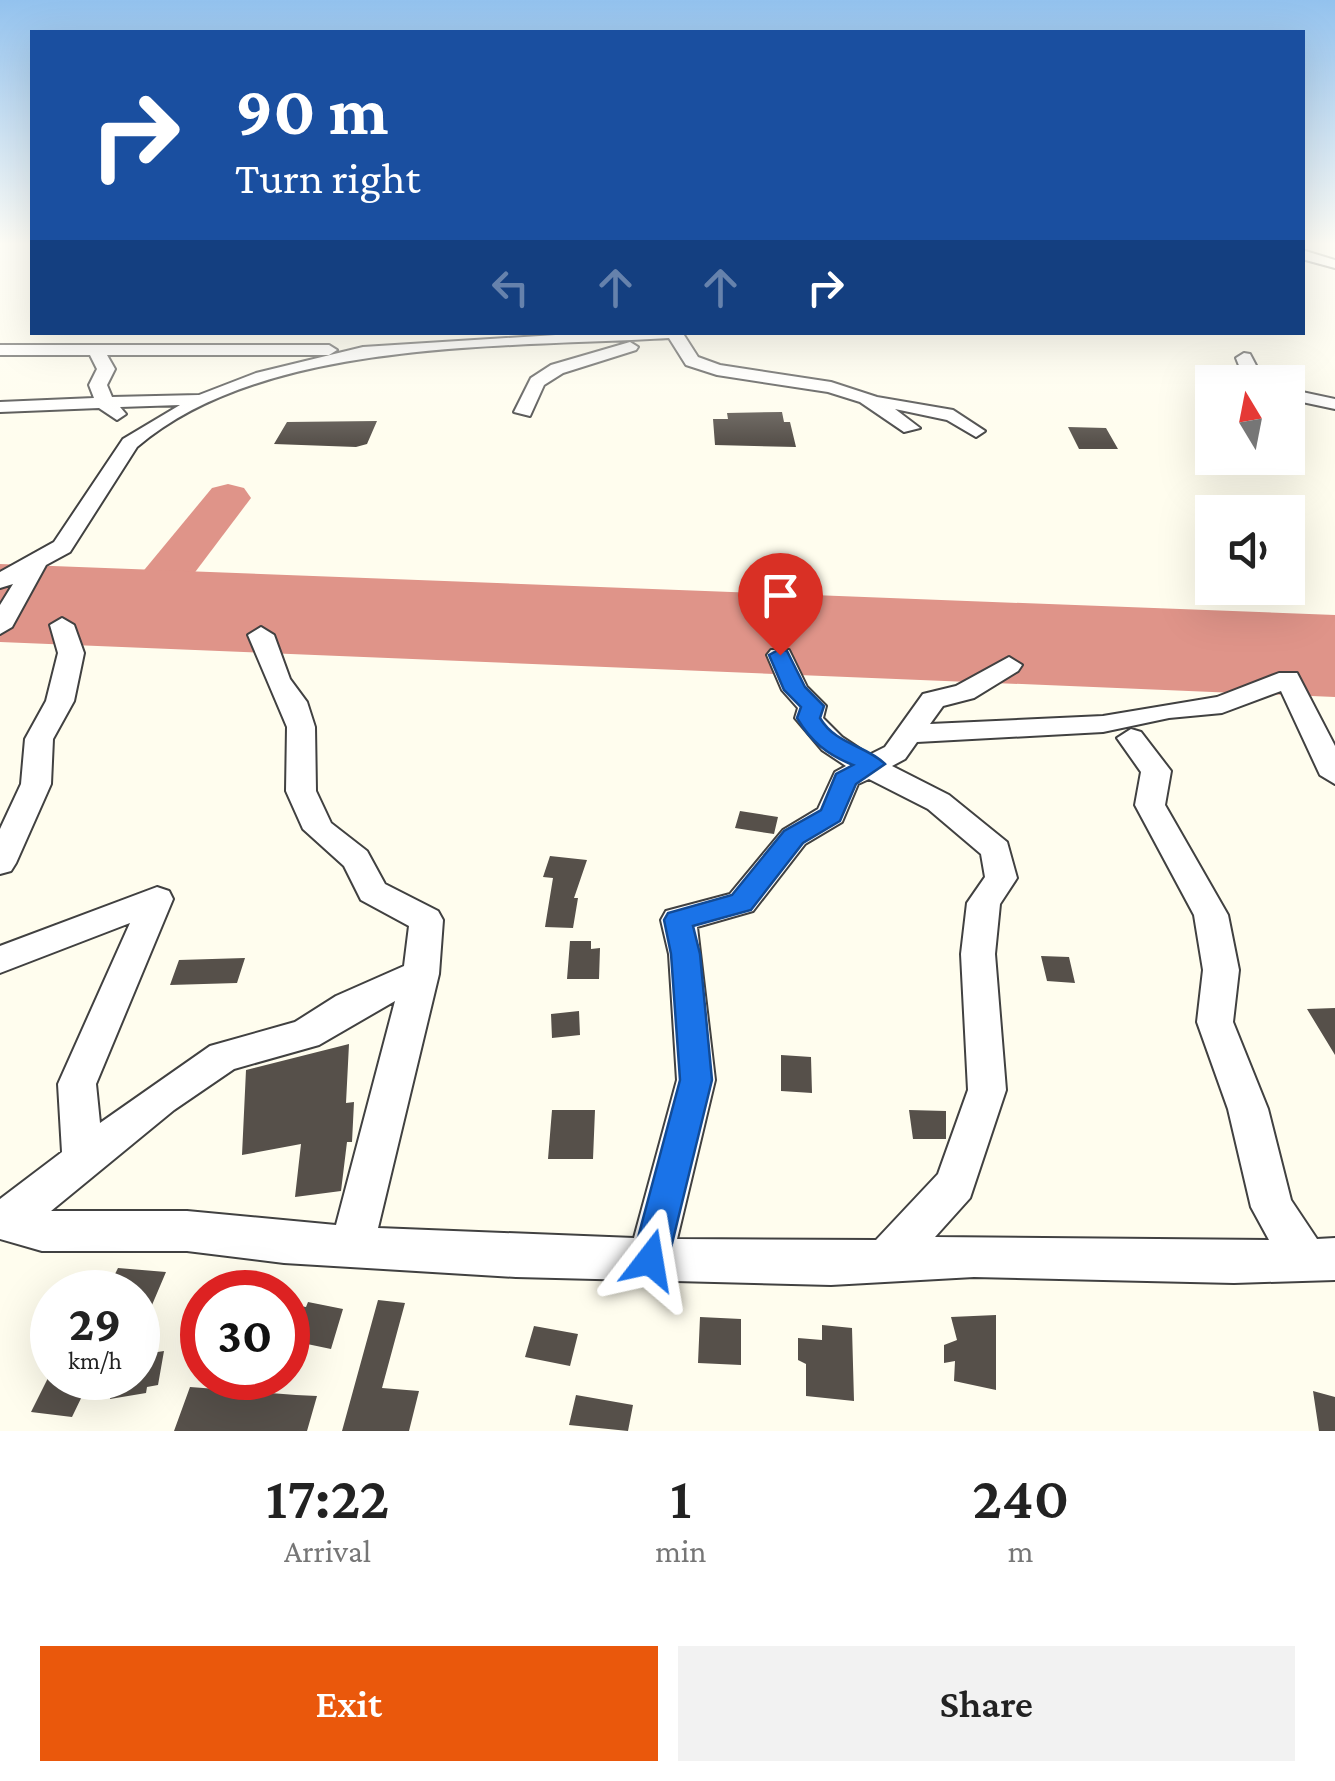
<!DOCTYPE html>
<style>
body{margin:0;font-family:"Crimson Pro",serif;background:#f2f2f2;color:#222;height:100vh;display:flex;flex-direction:column;font-size:38px;white-space:nowrap}
*{box-sizing:border-box;margin:0}
p{font-size:32px;color:#767676}
.icon{flex:none;width:55px;height:55px;fill:none;stroke:currentColor;stroke-width:2;stroke-linecap:round;stroke-linejoin:round}
.map{position:relative;height:1431px;overflow:hidden}
.drawer{display:flex;flex-direction:column;background:#fff;flex:1}
.drawer>*{flex:none}
.guide{position:absolute;left:30px;top:30px;width:1275px;height:305px;border-radius:0px;box-shadow:0 10px 40px #0002;background:#1a4fa0;color:#fff;overflow:hidden}
.needle{width:65px;rotate:350deg}
.controls{position:absolute;left:1195px;top:365px;display:grid;gap:20px}
.controls a{display:grid;place-items:center;width:110px;height:110px;border-radius:0px;background:#fff;box-shadow:0 10px 40px #0002;font-size:50px}
.speed{position:absolute;left:30px;top:1270px;display:flex;gap:20px;font-size:50px;font-weight:700;text-align:center}
.speed>*{display:grid;place-content:center;width:130px;height:130px;border-radius:50%;background:#fff;box-shadow:0 10px 40px #0002;line-height:1}
.speed small{font-size:25px;font-weight:400}
.speed .limit{border:15px solid #d22;background:#fff;color:#111}
.pin{position:absolute;display:grid;place-items:center;width:85px;height:85px;color:#fff;margin:-102px -42px;border-radius:50% 50% 50% 0;rotate:-45deg;box-shadow:0 0 10px #0007}
.pin .icon{rotate:45deg}
.me{position:absolute;width:110px;margin:-55px;rotate:14deg;stroke-linejoin:round;filter:drop-shadow(0 0 8px #0008)}
.turn{display:flex;align-items:center;gap:35px;height:210px;padding:0 40px;font-size:45px}
.turn .icon{width:130px;height:130px;stroke-width:2.5}
.turn b{display:block;font-size:70px;line-height:85px}
.lanes{display:flex;align-items:center;height:95px;padding:0 40px;background:#0003;justify-content:center;gap:50px;direction:ltr}
.lanes .off{opacity:.35}
.eta{display:flex;justify-content:space-evenly;align-items:center;height:170px;text-align:center}
.eta b{font-size:60px;font-weight:600;line-height:70px}
.action{display:flex;gap:20px;margin-top:auto;padding:20px 40px}
.action a{flex:1;height:115px;border-radius:0px;background:#ea580c;color:#fff;font-size:40px;font-weight:600;line-height:115px;text-align:center}
.action a+a{background:#f2f2f2;color:#222}
.map>svg:first-child{display:block}
.lines{fill:none;stroke-linecap:round;stroke-linejoin:round}
.taxiway{fill:#df9489;fill-rule:evenodd}
.runway{fill:#df9489;fill-rule:evenodd}
.building{fill:#56504a}
.minor-casing{stroke:#414141;stroke-width:4}
.minor{fill:#fff;fill-rule:evenodd}
.route{fill:#1a73e8;stroke:#114b97;stroke-width:2.5}
</style>
<div class="map">
<svg width="1335" height="1431" viewBox="0 0 1335 1431">
<rect width="100%" height="100%" fill="#fffdee"/>
<g class="lines">
<path class="taxiway" d="M228,484l16,4 7,10 -92,122 -19,5 -19,-5 -8,-11 8,-11 91,-110z"/>
<path class="runway" d="M0,564l1335,51v82l-1335,-55z"/>
</g>
<path class="building" d="M782,412l2,10h6l6,25 -81,-2 -2,-26h15l-1,-6z
M377,421l-10,23 -11,3 -82,-3 13,-22z
M1068,427l38,1 12,21h-39z
M740,811l38,6 -4,17 -39,-6z
M550,856l37,4 -13,38h4l-5,30 -28,-1 8,-49 -10,-1z
M570,941h21v8l9,-1 -1,31h-32z
M1041,956l28,1 6,26 -28,-2z
M245,958l-8,25 -67,2 9,-25z
M1335,1008v47l-28,-46z
M579,1011l1,24 -28,3 -1,-24z
M349,1044l-3,59 8,-1 -2,40h-5l-6,49 -46,6 6,-53 -59,11 4,-85z
M781,1055l30,2 1,36 -31,-2z
M552,1110h43l-2,49h-45z
M909,1110l37,1v28h-33z
M118,1268l48,4 -28,66v-46h-32z
M378,1300l27,3 -23,85 37,3 -10,40h-67z
M308,1302l35,7 -12,40 -43,-9v-36l18,3z
M996,1315v75l-42,-9 1,-20 -11,2v-18l13,-5 -6,-23z
M700,1317l41,2v46l-43,-2z
M822,1325l30,3 2,73 -48,-5v-32l-8,-4v-22l24,2z
M534,1326l44,8 -8,32 -45,-9z
M164,1351l-6,34 -11,2 -1,6 -36,6 4,-21h24v-23z
M48,1378h23l-3,8 18,2 -14,29 -41,-5z
M190,1387l106,8 21,1 -10,35h-133z
M1313,1391l22,6v34h-16z
M576,1395l57,10 -5,26 -59,-6z"/>
<g class="lines">
<defs>
<path id="minor" d="M1302,250l33,10v8l-33,-9z
M603,332h79l16,25 22,8 111,17 46,15 76,13 32,21 -9,6 -29,-17 -52,-11 25,19 -16,4 -44,-30 -32,-10 -111,-17 -31,-10 -17,-27c-160,10 -404,-1 -532,109l-67,105 -24,13 -34,62 -12,7v-29l13,-21 -13,4v-16l54,-30 69,-103 57,-34 -60,2 6,7 -9,6 -18,-12 -99,4v-10l94,-4 -5,-13 8,-16 -7,-14h-90v-10h329l8,5 -8,5h-222l8,14 -8,16 5,12 87,-2 57,-22 107,-26z
M630,342l8,5 -2,3 -73,23 -19,12 -14,31 -16,-4 17,-34 20,-13z
M1244,353l6,1 10,19 -4,9h-17l3,-9 -6,-15z
M1288,389l47,10v10l-47,-10z
M62,618l12,7 10,28 -10,48 -21,38 -2,45 -35,79 -5,8 -11,3v-45l21,-45 4,-45 21,-38 12,-48 -8,-28z
M261,627l13,8 16,44 17,23 8,25 1,64 15,32 36,28 18,33 53,27 5,9 -4,54 -61,254 256,10 43,-158 -8,-126 -8,-34 5,-9 64,-17 53,-64 35,-21 17,-37 11,-6 -24,-16 -27,-32 3,-10 -16,-18 -15,-35 4,-5h18l18,37 19,19 -3,12 19,19 27,18 16,-8 38,-53 33,-8 53,-29 13,8 -4,6 -44,27 -31,8 -13,18 173,-8 114,-19 62,-24h18l38,73v38l-15,-9 -39,-84 -59,22 -53,5 -66,14 -186,10 -12,17 -13,7 57,29 58,47 10,36 -17,26 -5,50 11,136 -36,108 -35,39 334,3 -18,-33 -23,-98 -31,-87 6,-52 -9,-55 -59,-110 6,-33 -24,-34 14,-9 10,3 30,39 -6,34 63,110 11,55 -6,52 35,87 23,91 26,39 18,-1v42l-101,3 -260,-6 -143,8 -315,-8 -232,-14 -97,-12h-145l-42,-12v-40l62,-47 -4,-68 72,-161 -130,50v-27l157,-59 12,4 4,8 -77,185 4,39 110,-77 85,-24 41,-26 68,-30 5,-40 -48,-26 -17,-34 -41,-37 -17,-38 1,-64 -39,-92zM869,779l59,30 53,45 4,23 -18,26 -6,51 7,136 -30,84 -62,66 -199,-1 38,-159 -18,-153 56,-16 52,-67 37,-22 16,-38zM395,1001l-59,224 -149,-14h-136l123,-101 60,-41 85,-24z"/>
</defs>
<use href="#minor" class="minor-casing"/>
<use href="#minor" class="minor"/>
</g>
<linearGradient id="sky" x2="0" y2="1"><stop stop-color="#93c2ee"/><stop offset="0.55" stop-color="#fffef7"/><stop offset="1" stop-color="#fffef7" stop-opacity="0"/></linearGradient>
<rect width="1335" height="444" fill="url(#sky)"/>
<path class="route" d="M780,649l7,2 18,36 19,19 -4,12c16,27 46,27 65,46l-29,20 -16,37 -37,22 -52,67 -58,16 7,28 12,126 -44,180 -5,12 -13,5 -13,-5 -5,-12 48,-180 -9,-126 -7,-34 4,-7 64,-18 52,-64 37,-21 15,-36 17,-9c-25,-10 -42,-23 -56,-47l4,-11 -17,-17 -15,-35z"/>
</svg>
<div class="controls">
<a><svg class="needle" viewBox="-14 -14 28 28"><path d="M0-13l5 13h-10z" fill="#e53935"/><path d="M0 13l5-13h-10z" fill="#767676"/></svg></a>
<a><svg class="icon" aria-label="sound" viewBox="0 0 24 24"><path d="M4 9h4l5-4v14l-5-4H4zM17 9q2 3 0 6"/></svg></a>
</div>
<div class="speed"><div>29<small>km/h</small></div><div class="limit">30</div></div>
<div class="pin" style="left:780px;top:655px;background:#d93025"><svg class="icon" aria-label="arrive" viewBox="0 0 24 24"><path d="M6 21V4h12l-3 4 3 4H6"/></svg></div>
<svg class="me" style="left:650px;top:1260px" viewBox="-20 -20 40 40"><path d="M0-17L14 15 0 8-14 15z" fill="#1a73e8" stroke="#fff" stroke-width="4"/></svg>
<div class="guide">
<div class="turn"><svg class="icon" aria-label="right" viewBox="0 0 24 24"><path d="M7 20v-9h11M14 6l5 5-5 5"/></svg><div><b>90 m</b>Turn right</div></div>
<div class="lanes"><svg class="icon off" aria-label="left" viewBox="0 0 24 24"><path d="M17 20v-9H6M10 6l-5 5 5 5"/></svg><svg class="icon off" aria-label="ahead" viewBox="0 0 24 24"><path d="M12 20V5M6 11l6-6 6 6"/></svg><svg class="icon off" aria-label="ahead" viewBox="0 0 24 24"><path d="M12 20V5M6 11l6-6 6 6"/></svg><svg class="icon" aria-label="right" viewBox="0 0 24 24"><path d="M7 20v-9h11M14 6l5 5-5 5"/></svg></div>
</div>
</div>
<section class="drawer">
<div class="eta">
<div><b>17:22</b><p>Arrival</p></div>
<div><b>1</b><p>min</p></div>
<div><b>240</b><p>m</p></div>
</div>
<div class="action"><a>Exit</a><a>Share</a></div>
</section>
